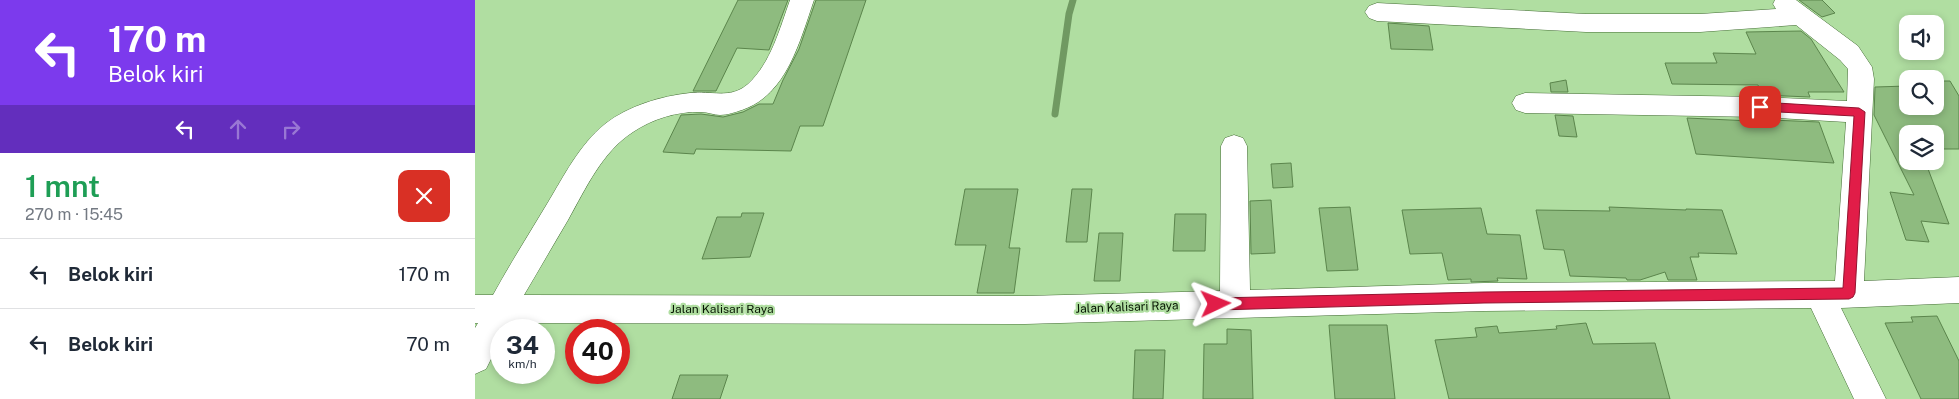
<!DOCTYPE html>
<html lang="id">
<meta charset="utf-8">
<style>
body{margin:0;font-family:"Public Sans",sans-serif;background:#f6f6f7;color:#1f2937;height:100vh;display:flex;flex-direction:column;font-size:19px;white-space:nowrap}
*{box-sizing:border-box;margin:0}
p{font-size:16px;color:#747a83}
.icon{flex:none;width:28px;height:28px;fill:none;stroke:currentColor;stroke-width:2;stroke-linecap:round;stroke-linejoin:round}
.map{position:relative;flex:1;overflow:hidden}
.sheet{display:flex;flex-direction:column;background:#fff;width:475px}
.sheet>*{flex:none}
.guide{background:#7c3aed;color:#fff;overflow:hidden}
.fabs{position:absolute;left:1424px;top:15px;display:grid;gap:10px}
.fabs a{display:grid;place-items:center;width:45px;height:45px;border-radius:10px;background:#fff;box-shadow:0 2px 8px #0003;font-size:25px}
.speed{position:absolute;left:15px;top:319px;display:flex;gap:10px;font-size:25px;font-weight:700;text-align:center}
.speed>*{display:grid;place-content:center;width:65px;height:65px;border-radius:50%;background:#fff;box-shadow:0 2px 8px #0003;line-height:1}
.speed small{font-size:12px;font-weight:400}
.speed .limit{border:8px solid #d22;background:#fff;color:#111}
.pin{position:absolute;display:grid;place-items:center;width:42px;height:42px;color:#fff;margin:-21px;border-radius:10px;box-shadow:0 2px 8px #0006}
.me{position:absolute;width:55px;margin:-28px;rotate:88deg;stroke-linejoin:round;filter:drop-shadow(0 0 4px #0008)}
.turn{display:flex;align-items:center;gap:18px;height:105px;padding:0 25px;font-size:22px}
.turn .icon{width:65px;height:65px;stroke-width:2.5}
.turn b{display:block;font-size:35px;line-height:42px}
.lanes{display:flex;align-items:center;height:48px;padding:0 25px;background:#0003;justify-content:center;gap:25px;direction:ltr}
.lanes .off{opacity:.35}
.round{display:grid;place-items:center;flex:none;width:52px;height:52px;border-radius:10px;background:#f6f6f7}
.headline{display:flex;align-items:center;justify-content:space-between;height:85px;padding:0 25px}
h1{font-size:30px;font-weight:600;line-height:38px;color:#1e9e55}
ul{padding:0;list-style:none}
li{display:flex;align-items:center;gap:15px;height:70px;padding:0 25px;border-top:1px solid #e0e1e3}
li div{flex:1}
li b{display:block;font-size:19px}
li em{font-style:normal}
main{display:flex;flex:1;min-height:0}
.map>svg:first-child{display:block}
.lines{fill:none;stroke-linecap:round;stroke-linejoin:round}
.stream{stroke:#709962;stroke-width:7}
.building{fill:#8ebb7f;stroke:#5b854c}
.minor-casing{stroke:#446d35;stroke-width:1}
.minor{fill:#fff;fill-rule:evenodd}
.route{fill:#e11d48;stroke:#92132f}
.labels{text-anchor:middle;stroke-width:4.5;stroke-linejoin:round;paint-order:stroke}
.street-label{font-size:12px;fill:#061502;stroke:#b0dea1}
</style>
<main>
<section class="sheet">
<div class="guide">
<div class="turn"><svg class="icon" aria-label="left" viewBox="0 0 24 24"><path d="M17 20v-9H6M10 6l-5 5 5 5"/></svg><div><b>170 m</b>Belok kiri</div></div>
<div class="lanes"><svg class="icon" aria-label="left" viewBox="0 0 24 24"><path d="M17 20v-9H6M10 6l-5 5 5 5"/></svg><svg class="icon off" aria-label="ahead" viewBox="0 0 24 24"><path d="M12 20V5M6 11l6-6 6 6"/></svg><svg class="icon off" aria-label="right" viewBox="0 0 24 24"><path d="M7 20v-9h11M14 6l5 5-5 5"/></svg></div>
</div>
<div class="headline"><div><h1>1 mnt</h1><p>270 m · 15:45</p></div><a class="round" style="background:#d93025;color:#fff"><svg class="icon" aria-label="close" viewBox="0 0 24 24"><path d="M6 6l12 12M18 6L6 18"/></svg></a></div>
<ul>
<li><svg class="icon" aria-label="left" viewBox="0 0 24 24"><path d="M17 20v-9H6M10 6l-5 5 5 5"/></svg><div><b>Belok kiri</b></div><em>170 m</em></li>
<li><svg class="icon" aria-label="left" viewBox="0 0 24 24"><path d="M17 20v-9H6M10 6l-5 5 5 5"/></svg><div><b>Belok kiri</b></div><em>70 m</em></li>
</ul>
</section>
<div class="map">
<svg width="1484" height="399" viewBox="0 0 1484 399">
<rect width="100%" height="100%" fill="#b0dea1"/>
<g class="lines">
<path class="stream" d="M580,114l14,-100 4,-14"/>
</g>
<path class="building" d="M263,0h50l-19,50 -32,-2 -21,43h-23z
M341,0h50l-43,126h-23l-9,25 -95,-2 -2,5 -31,-2 18,-37 20,-1 22,3 20,-5 16,-8h14l10,-24 16,-31z
M1324,0h23l13,13 -13,4z
M913,23l41,3 4,24 -42,-1z
M1326,31l10,8 33,53h-36l2,5 -48,-2 -4,-10 -86,-1 -7,-21h52l-4,-10 43,1 -10,-22z
M1091,80l2,12h-17l-1,-9z
M1460,81h15l9,15v53h-24v-15h-28v27h18l24,63 -28,-3 8,21 -23,-2 -16,-48 24,3 -40,-80 1,-28 32,-1v20h28z
M1080,115l18,1 4,21 -18,-1z
M1212,118l86,4 -2,-2 48,2 15,41 -138,-9z
M816,163l2,24 -20,1 -2,-24z
M490,189h53l-9,59h11l-6,45h-37l9,-48h-31z
M597,189h20l-5,53h-21z
M796,200l4,53 -24,1 -1,-53z
M875,207l8,63 -31,1 -8,-63z
M1134,207l77,3v-1l36,1 15,44 -39,-1 1,4h-9l7,23h-29l-3,-8 -25,8h-13l-1,-2 -56,-2 -6,-26 -20,-1 -8,-39 74,1z
M1006,208l6,26 33,1 7,44 -30,-1 1,3 -27,1v-3l-23,1 -6,-27 -32,1 -8,-44z
M267,213h22l-14,44 -48,2 15,-42h24z
M700,214h31l-1,37h-32z
M624,233h24l-3,48h-26z
M1462,316l22,45v38h-38l-36,-76 28,-1 -2,-5z
M1111,323l7,21 62,-1 15,56h-221l-14,-59 42,-3 -2,-9 22,-2 2,7 58,-4 -1,-3z
M854,325h58l8,74h-60z
M752,329l24,1 2,69h-50l1,-55h23z
M660,350h30l-2,49h-30z
M205,375h48l-8,24h-48z"/>
<g class="lines">
<defs>
<path id="minor" d="M315,0h24c-14,40 -27,95 -72,110 -7,2 -14,5 -22,5 -6,0 -12,-3 -19,-3 -23,-1 -49,7 -68,20 -31,20 -47,56 -65,88 -15,25 -29,50 -44,75l501,1 195,-5 1,-145 4,-8 9,-3 9,3 4,8 3,144 234,-7 351,-2 11,-159 -86,-5 -235,-4 -9,-3 -4,-7 4,-7 9,-3 235,4 87,4 1,-32 -8,-9 -44,-35 -96,7h-114l-209,-11 -8,-3 -4,-6 4,-6 8,-3 209,11h114l76,-5 -3,-5 2,-4h21l62,46 14,21 2,12 -10,202 95,-4v26l-118,5 45,91h-32l-43,-91 -327,3 -459,13 -516,-1 -3,7h-5v9l-15,30 -11,5v-46l3,-5h-3v-28h18c17,-31 36,-61 54,-91 17,-28 32,-59 58,-80 23,-18 56,-28 85,-31 21,-3 40,7 58,-9 23,-21 32,-56 42,-84z"/>
</defs>
<use href="#minor" class="minor-casing"/>
<use href="#minor" class="minor"/>
</g>
<path class="route" d="M1285,102l99,6 6,4 -10,181 -2,4 -4,2 -365,4 -268,7 -4,-2 -2,-4 2,-4 4,-2 268,-6 359,-4 11,-172 -94,-5 -5,-4z"/>
<g class="labels">
<g class="street-label">
<text transform="translate(652 307) rotate(-2)" y="4">Jalan Kalisari Raya</text>
<text x="247" y="313">Jalan Kalisari Raya</text>
</g>
</g>
</svg>
<div class="fabs">
<a><svg class="icon" aria-label="sound" viewBox="0 0 24 24"><path d="M4 9h4l5-4v14l-5-4H4zM17 9q2 3 0 6"/></svg></a>
<a><svg class="icon" aria-label="search" viewBox="0 0 24 24"><circle cx="10" cy="10" r="6"/><path d="M15 15l6 6"/></svg></a>
<a><svg class="icon" aria-label="layers" viewBox="0 0 24 24"><path d="M12 4l9 5-9 5-9-5zM3 14l9 5 9-5"/></svg></a>
</div>
<div class="speed"><div>34<small>km/h</small></div><div class="limit">40</div></div>
<div class="pin" style="left:1285px;top:107px;background:#d93025"><svg class="icon" aria-label="arrive" viewBox="0 0 24 24"><path d="M6 21V4h12l-3 4 3 4H6"/></svg></div>
<svg class="me" style="left:741px;top:304px" viewBox="-20 -20 40 40"><path d="M0-17L14 15 0 8-14 15z" fill="#e11d48" stroke="#fff" stroke-width="4"/></svg>
</div>
</main>
